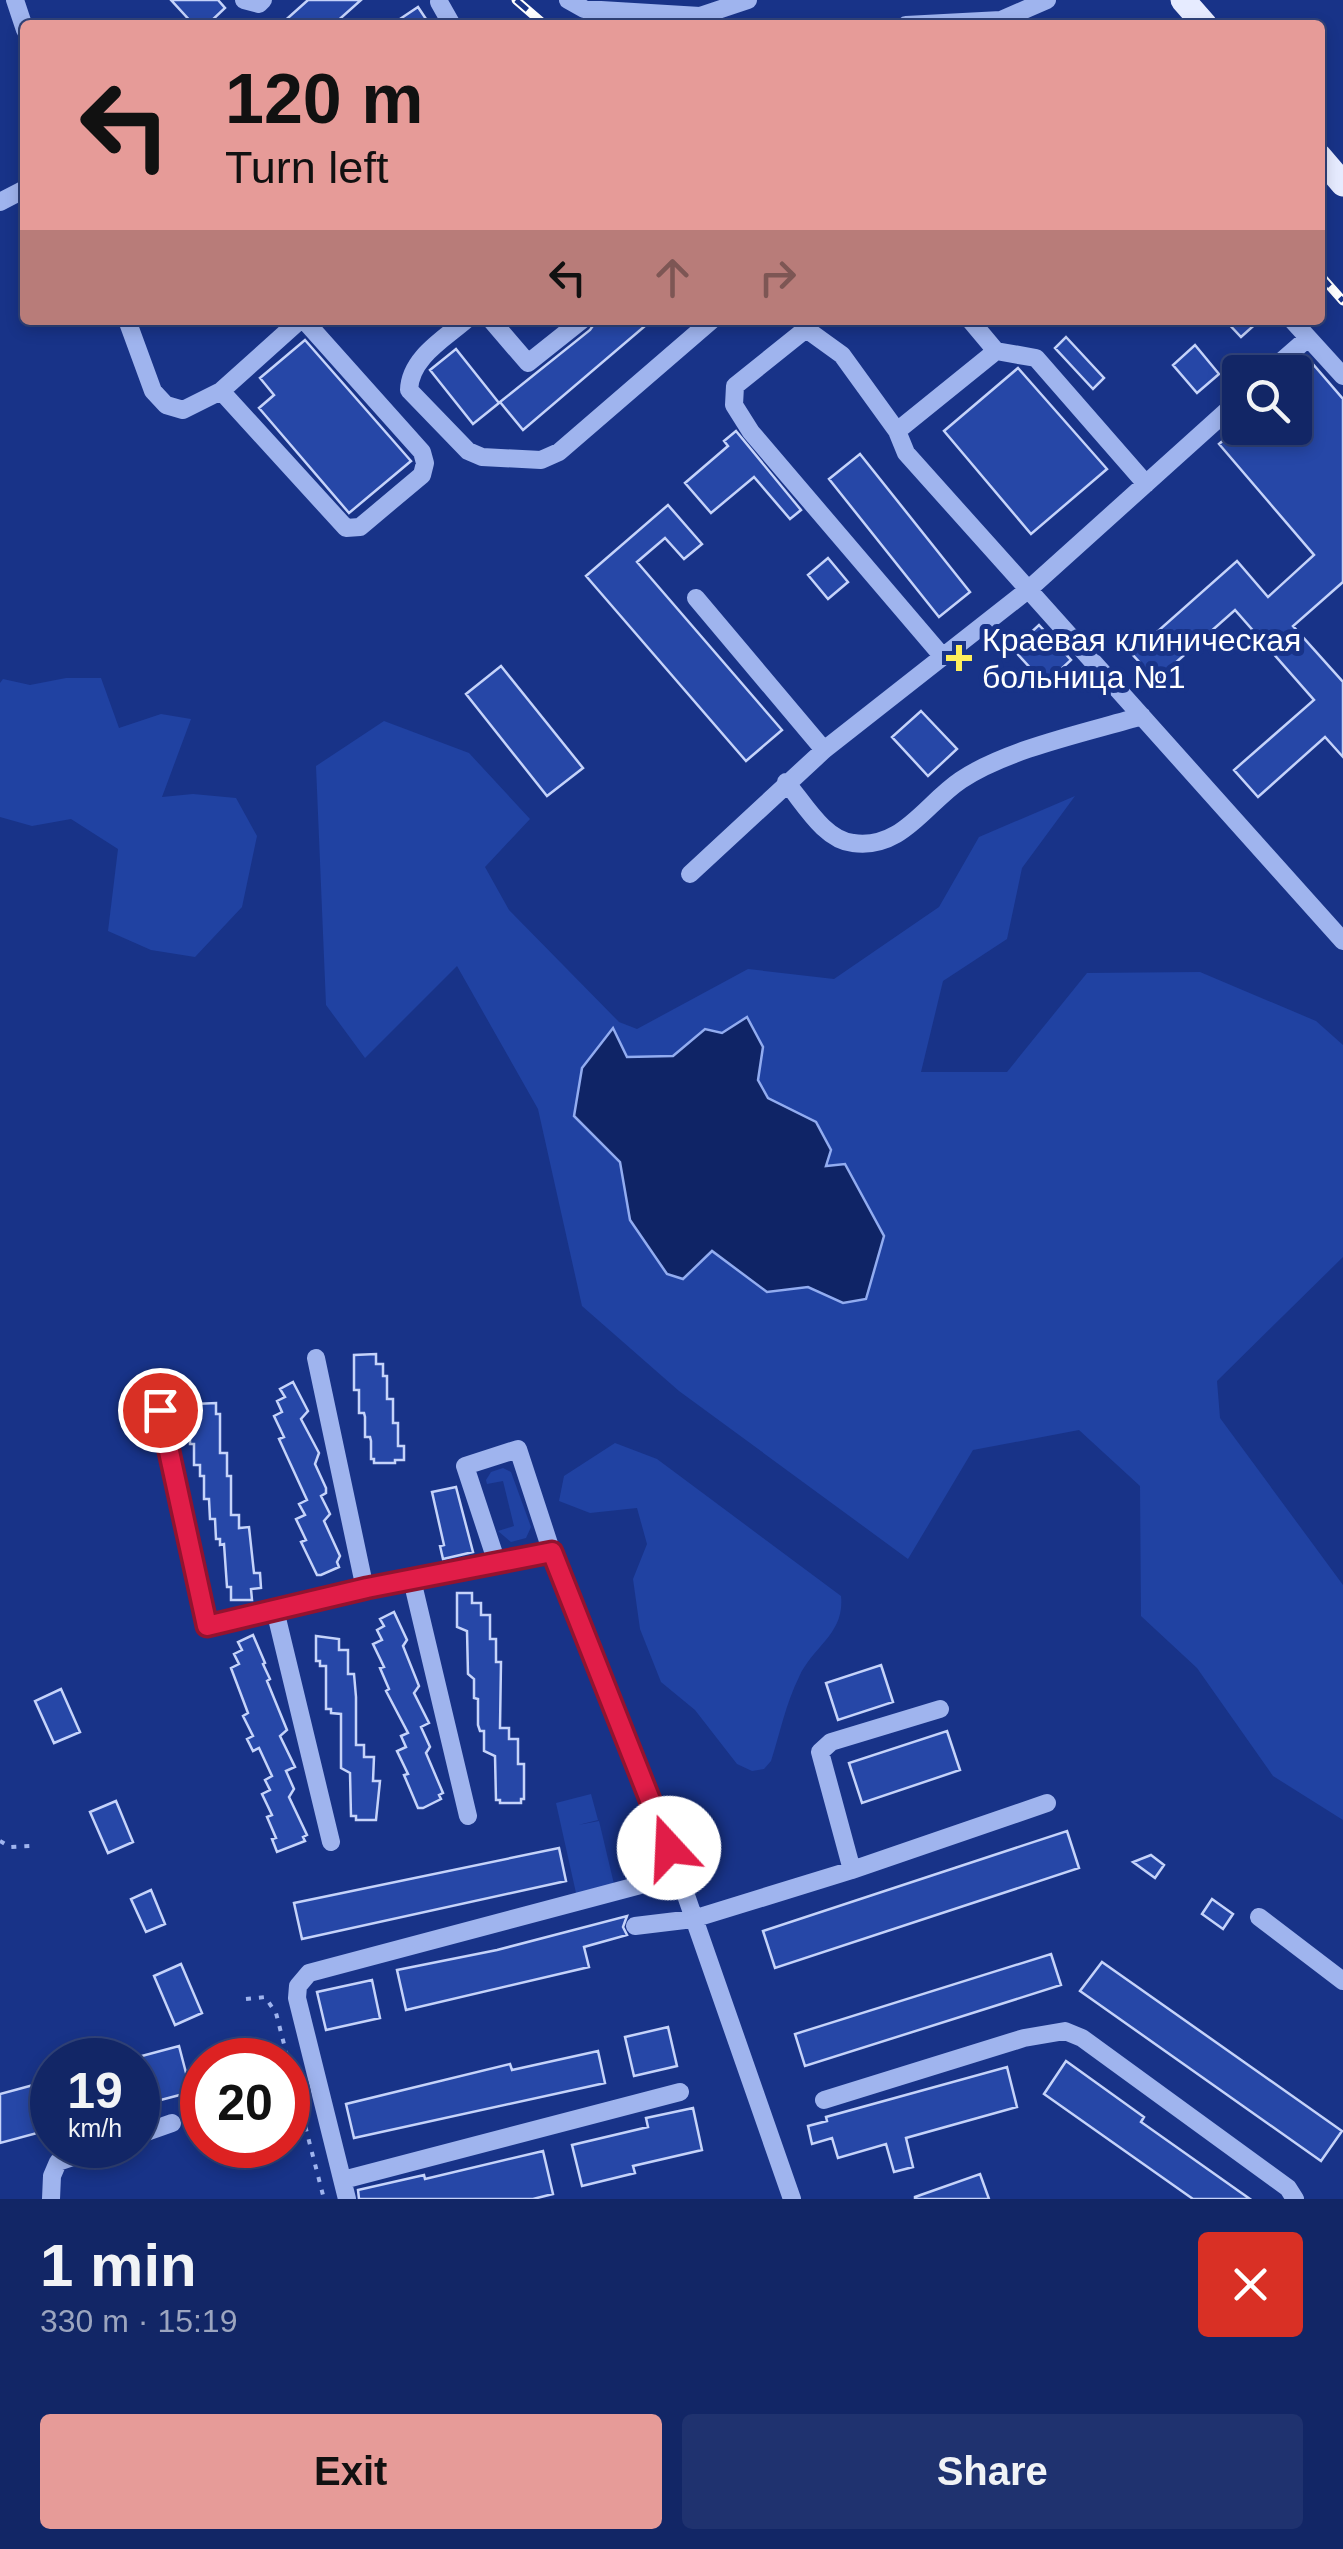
<!DOCTYPE html>
<meta charset="utf-8">
<style>
body{margin:0;font-family:Helvetica,sans-serif;background:#1f326f;color:#f1f3f6;height:100vh;display:flex;flex-direction:column;font-size:38px;white-space:nowrap}
*{box-sizing:border-box;margin:0}
p{font-size:32px;color:#9ca5bf}
.icon{flex:none;width:55px;height:55px;fill:none;stroke:currentColor;stroke-width:2;stroke-linecap:round;stroke-linejoin:round}
.map{position:relative;height:2199px;overflow:hidden}
.sheet{display:flex;flex-direction:column;background:#122666;flex:1}
.sheet>*{flex:none}
.guide{position:absolute;left:20px;top:20px;width:1305px;height:305px;border-radius:10px;box-shadow:0 5px 15px #0003,0 0 0 2px #31437a;background:#e69b98;color:#111;overflow:hidden}
.controls{position:absolute;left:1222px;top:355px;display:grid;gap:20px}
.controls a{display:grid;place-items:center;width:90px;height:90px;border-radius:10px;background:#122666;box-shadow:0 5px 15px #0003,0 0 0 2px #31437a;font-size:50px}
.speed{position:absolute;left:30px;top:2038px;display:flex;gap:20px;font-size:50px;font-weight:700;text-align:center}
.speed>*{display:grid;place-content:center;width:130px;height:130px;border-radius:50%;background:#122666;box-shadow:0 5px 15px #0003,0 0 0 2px #31437a;line-height:1}
.speed small{font-size:25px;font-weight:400}
.speed .limit{border:15px solid #d22;background:#fff;color:#111}
.pin{position:absolute;display:grid;place-items:center;width:85px;height:85px;color:#fff;margin:-42px;border:5px solid #fff;border-radius:50%;box-shadow:0 2px 10px #0007}
.me{position:absolute;width:110px;margin:-55px;rotate:340deg;stroke-linejoin:round;filter:drop-shadow(0 0 8px #0008)}
.turn{display:flex;align-items:center;gap:35px;height:210px;padding:0 40px;font-size:45px}
.turn .icon{width:130px;height:130px;stroke-width:2.5}
.turn b{display:block;font-size:70px;line-height:85px}
.lanes{display:flex;align-items:center;height:95px;padding:0 40px;background:#0003;justify-content:center;gap:50px;direction:ltr}
.lanes .off{opacity:.35}
.round{display:grid;place-items:center;flex:none;width:105px;height:105px;border-radius:10px;background:#1f326f}
.head{display:flex;align-items:center;justify-content:space-between;height:170px;padding:0 40px}
h1{font-size:60px;font-weight:800;line-height:75px}
.primary-button{display:flex;gap:20px;margin-top:auto;padding:20px 40px}
.primary-button a{flex:1;height:115px;border-radius:10px;background:#e69b98;color:#111;font-size:40px;font-weight:800;line-height:115px;text-align:center}
.primary-button a+a{background:#1f326f;color:#f1f3f6}
.map>svg:first-child{display:block}
.green{fill:#2042a2;fill-rule:evenodd}
.water{fill:#0f2466;stroke:#92acf0;stroke-width:2.5}
.building{fill:#2647a7;stroke:#c5d3fa;stroke-width:2.5}
.lines{fill:none;stroke-linecap:round;stroke-linejoin:round}
.path{stroke:#9fb4ee;stroke-width:4;stroke-dasharray:5 8;stroke-linecap:butt}
.minor{stroke:#9fb4ee;stroke-width:18}
.major{stroke:#e6ebff;stroke-width:25}
.rail-casing{stroke:#fff;stroke-width:9}
.rail{stroke:#183388;stroke-width:5;stroke-dasharray:15;stroke-linecap:butt}
.route-casing{stroke:#92132f;stroke-width:25}
.route{stroke:#e11d48;stroke-width:18}
.poi-dot{fill:#ffef5c;stroke:#183388;stroke-width:4}
.labels{text-anchor:middle;stroke-width:10;stroke-linejoin:round;paint-order:stroke}
.poi-label{font-size:32px;fill:#fff;stroke:#183388;text-anchor:start}
</style>
<div class="map">
<svg width="1343" height="2199" viewBox="0 0 1343 2199">
<rect width="100%" height="100%" fill="#183388"/>
<path class="green" d="M66,678h35l18,50 42,-14 30,5 -29,78 31,-3 43,4 21,38 -15,71 -47,50 -44,-7 -43,-19 10,-82 -47,-30 -39,7 -32,-9v-134l3,-4 27,6z
M384,721l85,32 61,66 -45,48 24,43 110,112 18,7 111,-60 86,10 105,-72 40,-70 96,-41 -53,72 -15,71 -64,42 -22,91h86l80,-99 113,-1 116,49 27,24v212l-126,124 3,37 123,167v235l-70,-44 -76,-108 -56,-52 -1,-130 -61,-56 -106,20 -65,109 -229,-168 -97,-85 -44,-197 -81,-143 -92,92 -39,-53 -10,-239zM612,1029l15,28 46,-1 31,-27 59,18 -5,33 10,18 48,24 9,44 18,137 -35,-16 -41,4 -55,-40 -29,28 -53,-59 -10,-58z
M615,1443l42,16 184,137c4,38 -28,50 -42,81 -13,26 -19,56 -28,84l-7,8 -12,2 -15,-7 -42,-54 -34,-28 -21,-53 -7,-50 14,-35 -10,-36 -47,5 -31,-12 5,-25z
M503,1468l8,4 20,55 -5,11 -15,4 -13,-11 16,-5 -11,-45 -16,3 -1,-4 5,-8z
M591,1794l7,26 -20,5 21,-4 15,63 -38,9 -20,-90z"/>
<path class="water" d="M747,1017l16,30 -5,33 10,18 48,24 15,28 -5,16 19,-2 39,72 -18,63 -23,4 -35,-16 -41,5 -55,-41 -29,28 -16,-5 -37,-54 -10,-58 -46,-46 8,-48 31,-40 14,29 46,-1 32,-27 17,4z"/>
<path class="building" d="M171,0h47l7,8 -18,17h-13z
M308,0h53l-28,25h-53z
M418,7l12,18h-39z
M597,320h55l-129,110 -23,-28 90,-72z
M1225,320h35l-19,17z
M1066,337l38,41 -11,11 -38,-41z
M305,340l106,121 -62,52 -90,-105 15,-13 -14,-17z
M1195,345l24,29 -22,19 -24,-28z
M456,349l43,54 -26,21 -43,-54z
M1312,363l31,36v183l-50,44 50,56v75l-18,-20 -67,60 -24,-27 80,-70 -79,-90 -79,70 -24,-26 105,-93 31,36 46,-42 -95,-111 19,-16h57v-50z
M1018,368l89,101 -76,65 -87,-103z
M736,431l65,79 -11,9 -36,-42 -43,36 -26,-30 43,-37 -4,-5z
M860,454l110,138 -31,25 -110,-138z
M668,505l34,39 -18,15 -19,-21 -28,24 145,168 -36,31 -160,-185z
M828,558l20,24 -20,17 -20,-24z
M1039,625l32,35 -26,24 -32,-35z
M501,666l82,102 -36,28 -81,-102z
M921,711l36,38 -29,27 -36,-39z
M376,1354v10h7v12h4v23h6v24h5v23h6v14h-9v3h-21v-4h-3v-18l-1,-4h-5v-20l-1,-4h-5v-23h-5v-35z
M293,1382l15,29 -7,8 18,34 -4,11 11,24v5l-5,3 9,18 -6,7 16,35 -3,6 2,5 -18,8h-4l-16,-33 5,-2 -10,-21 9,-4 -6,-11 8,-4 -28,-61 5,-2 -10,-21 8,-4 -5,-11 8,-4 -5,-8z
M216,1403v11h4v39h7v23h4v39h8v13l10,-1 5,46h6l1,15 -10,1 1,11h-21v-13h-4l-3,-43 -4,1v-6h-4l-1,-20h-5l-1,-20h-5v-23h-4v-11h-6v-21h-4v-14h-5v-16h10v-10z
M456,1487l17,65 -30,7 -3,-13 4,-1 -12,-53z
M457,1593h15v10h9v12h9v24h6v23h5l-1,66h9v11h9v25h6v35h-3v4h-21v-3h-4l-1,-44 -11,-5v-20h-4l-2,-6v-26l-4,-1v-19l-6,-5 -1,-43 -10,-4z
M394,1612l13,28 -4,6 16,40 -5,7 15,30 -8,4 9,20 -4,6 17,40 -4,2 2,4 -18,9h-5l-14,-33 4,-1 -11,-23 9,-4 -5,-11 7,-3 -22,-42 3,-2 -9,-21 4,-1 -11,-23 9,-4 -5,-10 7,-4 -4,-7z
M253,1635l12,28 -2,1 7,15 -3,2 20,49 -7,6 15,31 -9,4 8,18 -5,8 18,38 -4,2 2,4 -28,11 -5,-13 4,-1 -9,-21 5,-2 -10,-21 8,-4 -5,-10 7,-4 -13,-28 -6,3 -6,-12 6,-3 -10,-20 5,-3 -17,-45 8,-4 -5,-10 8,-4 -4,-8z
M316,1636l23,3v11h9v24h6l2,23v48h8v12h10l-1,24h7l-4,39h-20v-4h-5l-1,-43 -9,-5v-54l-10,-1v-4h-5v-43h-6v-5h-4z
M881,1665l12,37 -55,18 -12,-37z
M61,1689l19,43 -26,11 -19,-42z
M947,1731l13,39 -98,33 -13,-40z
M116,1801l17,41 -25,11 -18,-41z
M1067,1831l12,37 -304,100 -12,-37z
M559,1848l7,33 -264,58 -8,-36z
M1151,1855l13,10 -9,13 -22,-16z
M151,1890l14,34 -19,8 -15,-33z
M1212,1899l21,15 -10,15 -21,-15z
M627,1916l-4,11 4,8 -43,12 5,20 -183,43 -9,-40 100,-20z
M1051,1954l10,31 -256,81 -10,-32z
M1102,1962l240,169 -21,30 -241,-170z
M181,1964l21,49 -27,12 -21,-49z
M372,1980l8,38 -54,12 -9,-38z
M668,2027l9,39 -43,10 -9,-39z
M179,2046l12,46 -53,14v-49z
M598,2051l7,32 -251,55 -8,-34 164,-40 2,6z
M1066,2061l78,56 -3,5 109,77h-57l-149,-105z
M1007,2067l10,40 -111,31 7,29 -19,5 -8,-28 -48,14 -6,-20 -20,6 -4,-18 19,-5 -1,-4z
M52,2080v49l-52,14v-49z
M693,2108l9,42 -69,16 2,7 -53,13 -10,-41 76,-18 -2,-9z
M543,2151l10,43 -20,5h-174l-1,-9 66,-15 1,4z
M980,2174l9,25h-74v-2z"/>
<g class="lines">
<path class="path" d="M0,1841l10,6 20,-1
M246,1999l19,-2 11,16 48,186"/>
<path class="minor" d="M15,0l10,30
M244,0l15,4 4,-4
M568,0l16,9 116,7 48,-16
M439,2l13,23
M906,25l95,-5 46,-20
M0,202l25,-13
M127,320l26,71 13,14 17,5 38,-19 79,-71
M466,320c-22,19 -56,38 -57,70l59,61 14,6 59,3 18,-8 153,-132
M491,320l37,43 54,-43
M970,320l26,31
M1292,320l51,56
M1269,372l39,-34
M221,391l125,137 14,-1 62,-52 3,-12 -3,-11 -118,-132
M897,431l-55,-76 -36,-26 -71,57 -1,19 17,27 192,225
M1146,484l-110,-126 -40,-7 -99,80 9,22 437,488
M696,598l128,152
M786,782c18,21 38,58 67,61 49,7 72,-39 108,-63 46,-31 127,-48 181,-64
M690,874l134,-124 205,-161 211,-190
M316,1358l49,231
M160,1410l47,216 158,-37 187,-36
M497,1563l-32,-97 53,-17 34,104 108,268 132,378
M412,1580l56,236
M275,1610l56,232
M852,1870l-32,-118 11,-10 109,-33
M1259,1917l84,64
M635,1926l58,-7 159,-49 195,-67
M824,2100l200,-62 41,-7 17,7 206,150 7,11
M138,2135l34,-12
M343,2180l337,-88
M51,2199l1,-23 6,-14 50,-17
M347,2199l-50,-201 1,-12 11,-13 369,-98"/>
<path class="major" d="M1183,0l22,25
M1320,157l23,27"/>
<defs>
<path id="rail" d="M516,0l29,25
M1320,275l23,26"/>
</defs>
<use href="#rail" class="rail-casing"/>
<use href="#rail" class="rail"/>
</g>
<g class="lines">
<defs>
<path id="route" d="M160,1410l47,216 160,-38 185,-36 117,296"/>
</defs>
<use href="#route" class="route-casing"/>
<use href="#route" class="route"/>
</g>
<path class="poi-dot" d="M954 643h10v10h10v10h-10v10h-10v-10h-10v-10h10z"/>
<g class="labels">
<g class="poi-label">
<text x="982" y="651">Краевая клиническая<tspan x="982" dy="37">больница №1</tspan></text>
</g>
</g>
</svg>
<div class="controls">
<a><svg class="icon" aria-label="search" viewBox="0 0 24 24"><circle cx="10" cy="10" r="6"/><path d="M15 15l6 6"/></svg></a>
</div>
<div class="speed"><div>19<small>km/h</small></div><div class="limit">20</div></div>
<div class="pin" style="left:160px;top:1410px;background:#d93025"><svg class="icon" aria-label="arrive" viewBox="0 0 24 24"><path d="M6 21V4h12l-3 4 3 4H6"/></svg></div>
<svg class="me" style="left:669px;top:1848px" viewBox="-20 -20 40 40"><circle r="19" fill="#fff"/><path d="M0-13L10 11 0 6-10 11z" fill="#e11d48"/></svg>
<div class="guide">
<div class="turn"><svg class="icon" aria-label="left" viewBox="0 0 24 24"><path d="M17 20v-9H6M10 6l-5 5 5 5"/></svg><div><b>120 m</b>Turn left</div></div>
<div class="lanes"><svg class="icon" aria-label="left" viewBox="0 0 24 24"><path d="M17 20v-9H6M10 6l-5 5 5 5"/></svg><svg class="icon off" aria-label="ahead" viewBox="0 0 24 24"><path d="M12 20V5M6 11l6-6 6 6"/></svg><svg class="icon off" aria-label="right" viewBox="0 0 24 24"><path d="M7 20v-9h11M14 6l5 5-5 5"/></svg></div>
</div>
</div>
<section class="sheet">
<div class="head"><div><h1>1 min</h1><p>330 m · 15:19</p></div><a class="round" style="background:#d93025;color:#fff"><svg class="icon" aria-label="close" viewBox="0 0 24 24"><path d="M6 6l12 12M18 6L6 18"/></svg></a></div>
<div class="primary-button"><a>Exit</a><a>Share</a></div>
</section>
